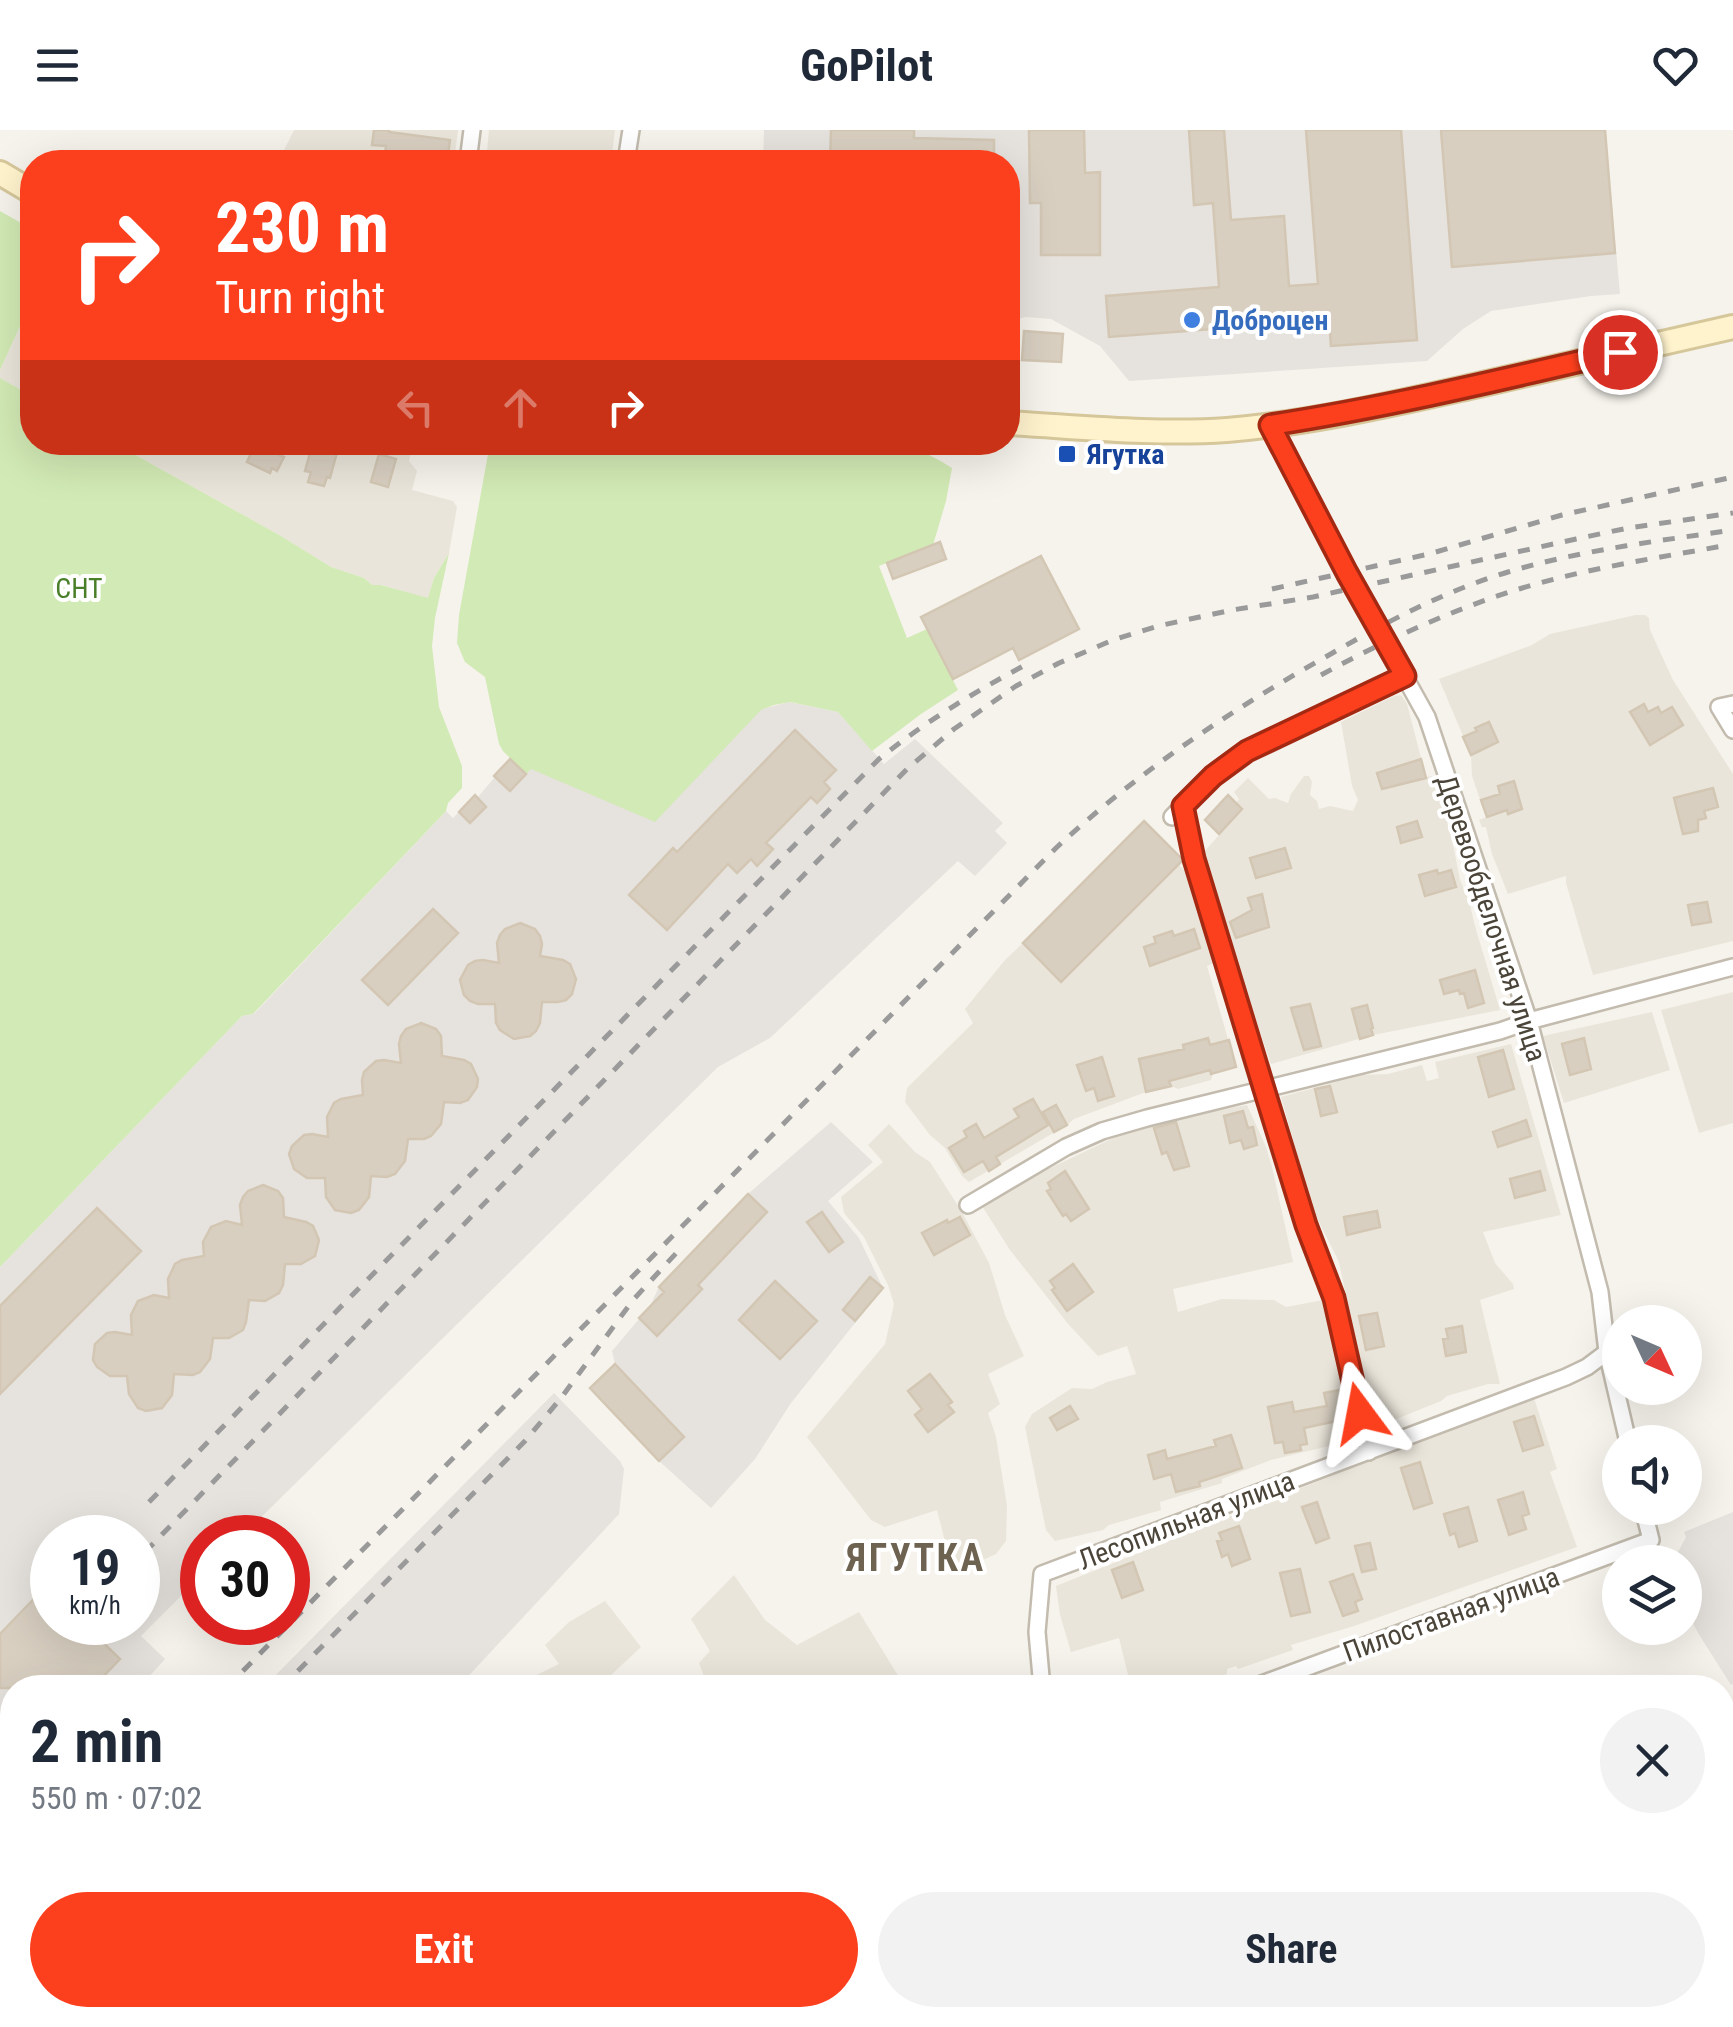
<!DOCTYPE html>
<meta charset="utf-8">
<style>
body{margin:0;font-family:"Roboto Condensed",sans-serif;background:#f2f2f3;color:#1f2937;height:100vh;display:flex;flex-direction:column;font-size:38px;white-space:nowrap}
*{box-sizing:border-box;margin:0}
p{font-size:32px;color:#747a83}
.icon{flex:none;width:55px;height:55px;fill:none;stroke:currentColor;stroke-width:2;stroke-linecap:round;stroke-linejoin:round}
.map{position:relative;flex:1;overflow:hidden}
.side{position:absolute;left:0px;top:1545px;width:1735px;height:352px;display:flex;flex-direction:column;background:#fff;border-radius:40px 40px 0 0;box-shadow:0 10px 40px #0002}
.side>*{flex:none}
.banner{position:absolute;left:20px;top:20px;width:1000px;height:305px;border-radius:40px;box-shadow:0 10px 40px #0002;background:#fc3f1d;color:#fff;overflow:hidden}
.needle{width:65px;rotate:134deg}
.controls{position:absolute;left:1602px;top:1175px;display:grid;gap:20px}
.controls a{display:grid;place-items:center;width:100px;height:100px;border-radius:50%;background:#fff;box-shadow:0 10px 40px #0002;font-size:50px}
.speed{position:absolute;left:30px;top:1385px;display:flex;gap:20px;font-size:50px;font-weight:700;text-align:center}
.speed>*{display:grid;place-content:center;width:130px;height:130px;border-radius:50%;background:#fff;box-shadow:0 10px 40px #0002;line-height:1}
.speed small{font-size:25px;font-weight:400}
.speed .limit{border:15px solid #d22;background:#fff;color:#111}
.pin{position:absolute;display:grid;place-items:center;width:85px;height:85px;color:#fff;margin:-42px;border:5px solid #fff;border-radius:50%;box-shadow:0 2px 10px #0007}
.me{position:absolute;width:110px;margin:-55px;rotate:347deg;stroke-linejoin:round;filter:drop-shadow(0 0 8px #0008)}
.turn{display:flex;align-items:center;gap:35px;height:210px;padding:0 30px;font-size:45px}
.turn .icon{width:130px;height:130px;stroke-width:2.5}
.turn b{display:block;font-size:70px;line-height:85px}
.lanes{display:flex;align-items:center;height:95px;padding:0 30px;background:#0003;justify-content:center;gap:50px;direction:ltr}
.lanes .off{opacity:.35}
.round{display:grid;place-items:center;flex:none;width:105px;height:105px;border-radius:52px;background:#f2f2f3}
.headline{display:flex;align-items:center;justify-content:space-between;height:170px;padding:0 30px}
h1{font-size:60px;font-weight:700;line-height:75px}
.action{display:flex;gap:20px;margin-top:auto;padding:20px 30px}
.action a{flex:1;height:115px;border-radius:60px;background:#fc3f1d;color:#fff;font-size:40px;font-weight:700;line-height:115px;text-align:center}
.action a+a{background:#f2f2f3;color:#1f2937}
header{display:flex;justify-content:space-between;align-items:center;height:130px;padding:0 30px;background:#fff;font-size:45px;font-weight:700}
.map>svg:first-child{display:block}
.residential{fill:#eae5da}
.industrial{fill:#e6e2dd;fill-rule:evenodd}
.green{fill:#d2eab5}
.building{fill:#d8cfc1;stroke:#d3c7b4;stroke-width:2.5}
.lines{fill:none;stroke-linecap:round;stroke-linejoin:round}
.street-casing{stroke:#c2bbae;stroke-width:20}
.secondary-casing{stroke:#d6c79b;stroke-width:28}
.street{stroke:#fff;stroke-width:15}
.secondary{stroke:#fff3cd;stroke-width:22}
.rail{stroke:#9a9a9a;stroke-width:5;stroke-dasharray:12 12;stroke-linecap:butt}
.route-casing{stroke:#a42913;stroke-width:25}
.route{stroke:#fc3f1d;stroke-width:18}
.shop-dot{fill:#3f7fe0;stroke:#fff;stroke-width:4}
.transit-dot{fill:#1a4fb4;stroke:#fff;stroke-width:4}
.labels{text-anchor:middle;stroke-width:8;stroke-linejoin:round;paint-order:stroke}
.shop-label{font-size:28px;font-weight:bold;fill:#366cbe;stroke:#fff;text-anchor:start}
.transit-label{font-size:28px;font-weight:bold;fill:#164399;stroke:#fff;text-anchor:start}
.park-label{font-size:28px;fill:#4a7f2a;stroke:#fff}
.street-label{font-size:28px;fill:#4b4439;stroke:#fff}
.district-label{font-size:38px;font-weight:bold;letter-spacing:2.5px;fill:#6e6250;stroke:#fff}
</style>
<header><svg class="icon" aria-label="menu" viewBox="0 0 24 24"><path d="M4 6h16M4 12h16M4 18h16"/></svg>GoPilot<svg class="icon" aria-label="heart" viewBox="0 0 24 24"><path d="M12 20l-8-8c-3-5 5-10 8-4 3-6 11-1 8 4z"/></svg></header>
<div class="map">
<svg width="1733" height="1897" viewBox="0 0 1733 1897">
<rect width="100%" height="100%" fill="#f6f3ec"/>
<path class="residential" d="M294,0h164l-4,32h-176z
M489,0h126l-4,32 -59,-1 -1,1h-65z
M32,170v96l-32,-18v-8z
M114,313h292l6,5 -3,13 8,10 -5,19 41,11 4,6 -8,46 -15,25 -6,21 -46,-14h-10l-8,-7 -33,-11 -50,-31z
M1636,485h9l4,3 1,12 23,50 60,94v167l-140,34 -27,-92v-7l-58,18 -16,-40 -6,-27h-4l-3,-7 7,-3 -14,-41 -1,-21 -32,-76 93,-34 18,-11z
M1401,565l6,9 19,73 6,-1 4,8 16,55 8,41 9,21 6,25 25,84 -127,25 -102,29 -69,-199 2,-13 38,-43 -6,-6 3,-4 -5,-7 14,-14 21,21 6,-1 13,5 3,-9 13,-18h5l3,6 -2,13 7,6 2,8 11,-3 23,5 5,-11 -6,-14 -11,-64 53,-26z
M1178,734l14,15 26,82 -11,5 29,101 -23,7 -2,6 -33,9 -7,-3 -25,6 -72,27 -7,6 -98,57 -7,-6 -17,-28 -15,-13 -25,-33 2,-14 66,-65 -8,-14 40,-49 18,-17 39,38z
M1733,862v131l-34,10 -38,-123z
M1652,882l18,58 -106,33 -21,-67z
M1511,914l50,171 -78,17 12,31 18,21 1,5 -34,11 20,84h-12l-41,12 -6,5 -62,25 -16,-49 -24,-115 -27,-54 -31,-111 81,-22 26,-1 34,-9 5,16 12,-3 -4,-16z
M1247,975l19,42 6,20 21,95 -120,27 5,23 44,-13 52,1 12,7 37,-7 8,5 23,127 -25,14 -58,14 -49,19v4l-62,19 1,8 -52,15 -6,5 -48,11 -9,-11 -21,-103 7,-13 40,-26 20,1 15,-7 29,-8 -9,-28 -29,10 -29,-31 -59,-75 -28,-44 62,-35 82,-39 60,-16z
M889,994l26,28 15,10 32,50 27,51 16,52 19,41 -36,18 12,30 -12,9 8,24 11,69 -1,35 -10,13 -33,15 -12,-4 -14,-55 -52,17 -14,-7 -64,-83 78,-93 9,-40 -6,-19 -24,-48 -20,-24 -3,-16 42,-35 -15,-17z
M1534,1268l23,71 -7,3 27,75 -223,79 -63,19 2,5 -55,19 -2,-3 -9,3v5l-44,13h-7l-2,-5 -17,5h-26l-12,-49 -48,14 -11,-37 -4,-29 425,-170z
M734,1445l31,45 32,25 62,-33 46,75h-197l-9,-24 11,-12 -19,-32z
M605,1471l36,46 -31,29 6,11h-104l47,-23 -14,-19 24,-23z
M237,1885h45l5,12h-69z"/>
<path class="industrial" d="M764,0h841l15,164 -29,2 -100,15 -28,18 -36,32 -298,20 -29,-35 -49,-27 -25,-2 -18,4v-159h-245z
M789,572l49,10 46,52 31,-25 88,84 -8,8 12,12 -32,33 -17,-15 -188,177 -52,29 -477,470 -39,1v37l-61,61 24,23 -25,28 -128,1v142l-12,15v-578l242,-251 12,-2 192,-203 7,7 22,-23 3,2 32,-38 16,14 4,-4zM52,1408h86v84h-86z
M831,992l42,40 -45,39 31,37 24,50 -92,115 -36,56 -44,49 -52,-47 -69,-73 25,-24 -3,-13 38,-45 9,-19 89,-93z
M554,1263l66,68 4,8 -5,45 -158,170 2,3h-199z
M1733,1382v172l-2,1 -33,-52 -13,-25v-46h-17l-3,-6 13,-4 8,-15 -2,-5z
M12,1807v78h165l-12,12h-165v-77z
M1134,1885h250l1,4 -59,8h-186z"/>
<path class="green" d="M0,81l32,18v71l-32,70z
M0,248l32,18v46l82,1 167,93 50,31 33,11 8,7h9l47,13 6,-20 15,-25 -14,65 -3,28 7,61 23,59v22l-14,15 -2,8 -193,203 -11,2 -242,251z
M885,312c26,4 44,11 67,26l-6,33 -13,44 -54,21 28,72 20,-9 31,61 -37,24 -49,37 -34,-39 -48,-10 -16,3 -13,5 -106,112 -124,-53 -5,5 -23,-23 -4,-7 -14,-67 -20,-15 -8,-19 2,-28 31,-172z"/>
<path class="building" d="M374,0h15v2l61,8 -3,22 -63,-1 2,-15 -14,-1z
M831,0h83v8l80,2v22h-164z
M1029,0h55l1,43 15,-1v83h-59v-52h-11z
M1189,0h35l7,90 53,-4 5,70 29,-2 -12,-154h95l16,210 -86,6 -2,-26 -220,17 -3,-41 113,-9 -6,-84 -19,2z
M1441,0h164l10,123 -163,14z
M1024,201l39,3 -2,28 -39,-2z
M256,312h28l-5,13 5,2 -7,14 -5,-3 -2,5 -23,-11z
M318,312l21,3 -9,33 -3,-1 -3,9 -16,-4 3,-10 -6,-1 5,-18 5,1z
M379,324l17,5 -8,28 -17,-5z
M940,412l6,17 -53,20 -6,-16z
M1041,426l38,73 -60,31 -6,-12 -60,31 -32,-62z
M1644,574l4,8 10,-5 3,6 11,-6 11,18 -33,20 -20,-33z
M1489,592l9,20 -27,13 -8,-18 14,-6 -2,-3z
M795,600l41,40 -12,12 6,7 -13,14 -6,-6 -45,46 7,6 -16,17 -6,-7 -14,14 -9,-9 -61,66 -38,-35 44,-47 4,4z
M510,629l16,15 -16,17 -16,-15z
M1421,629l5,19 -44,11 -5,-16z
M1514,651l8,28 -14,5 -1,-4 -20,7 -6,-17 19,-6 -2,-8z
M1713,658l5,19 -14,4 2,7 -8,2v11l-15,3 -9,-36z
M475,665l11,12 -16,16 -11,-11z
M1228,665l14,14 -23,25 -14,-14z
M1144,691l39,39 -122,122 -38,-39z
M1417,691l5,16 -21,6 -4,-16z
M1285,718l6,20 -35,10 -6,-20z
M1437,740l1,4 13,-4 5,17 -31,9 -6,-21z
M1262,764l7,33 -33,11 -6,-16 22,-12 -4,-12z
M1707,772l4,20 -19,3 -4,-20z
M433,779l25,24 -70,72 -26,-25z
M520,793l15,6 5,7 2,8 -2,12 23,4 7,4 6,15 -4,15 -6,6 -8,2h-16l-2,21 -4,8 -6,5 -16,3 -14,-9 -4,-7 -1,-19h-17l-8,-3 -6,-6 -4,-15 8,-15 7,-4 8,-1 16,3 -2,-20 3,-8 5,-6z
M1194,799l6,19 -50,18 -6,-19 12,-4 -2,-6 18,-6 2,5z
M1475,840l9,33 -16,5 -4,-15 -4,1 -1,-4 -15,4 -4,-14z
M1310,874l11,42 -17,4 -13,-42z
M1367,875l6,23 -2,1 2,6 -13,4 -8,-30z
M421,893l15,6 5,7 1,20 22,4 7,4 7,15 -1,8 -9,13 -8,3 -16,-1 -3,22 -10,12 -7,3h-16l-3,22 -10,13 -8,3 -16,-1 -2,21 -10,13 -8,3 -16,-3 -9,-13 -1,-19h-18l-13,-9 -5,-15 3,-8 12,-11 8,-1 16,3 -1,-20 7,-14 7,-4 22,-4 -1,-15 2,-8 12,-11 8,-1 17,3 -2,-19 2,-8 5,-7z
M1208,908l2,7 19,-5 7,27 -25,7 -1,-4 -41,11 2,5 -25,6 -7,-33 45,-10 -1,-4z
M1584,908l7,31 -21,6 -8,-31z
M1503,920l11,39 -25,8 -11,-40z
M1102,927l12,39 -16,5 -4,-13 -8,3 -9,-26z
M1330,956l7,26 -16,4 -6,-27z
M1033,969l15,26 -52,32 4,7 -11,7 -6,-10 -19,11 -15,-24 18,-11 -3,-6 12,-7 8,14 35,-21 -5,-8z
M1056,975l11,20 -13,7 -11,-20z
M1243,981l5,17 5,-1 4,18 -13,4 -3,-9 -11,3 -6,-27z
M1526,990l5,16 -33,11 -5,-15z
M1176,992l13,44 -15,4 -7,-18 -5,2 -8,-26z
M1065,1041l24,38 -18,12 -5,-7 -3,2 -16,-25 4,-2 -3,-6z
M1540,1041l5,19 -30,8 -5,-19z
M263,1055l15,6 5,7 1,19 22,5 7,4 6,14 -4,16 -14,8h-16l-2,21 -4,8 -14,8 -16,-1 -3,22 -3,8 -14,8h-16l-3,21 -10,13 -7,3 -19,-1 -2,21 -10,13 -16,3 -8,-3 -9,-14 -2,-18h-17l-13,-9 -4,-7 2,-16 12,-11 8,-1 17,3 -1,-20 7,-14 16,-6 15,3 -1,-19 7,-15 7,-4 22,-4 -1,-14 8,-15 15,-6 16,4 -2,-20 3,-8 5,-6z
M748,1064l19,18 -69,73 4,4 -45,47 -18,-18 25,-26 -5,-5z
M97,1078l44,43 -141,143v-88z
M1377,1081l3,16 -33,8 -3,-18z
M822,1082l21,30 -14,10 -22,-30z
M960,1087l10,18 -36,20 -12,-22 25,-13 1,3z
M1073,1134l20,28 -26,19 -15,-21 3,-2 -5,-7z
M870,1147l13,11 -28,33 -12,-11z
M775,1151l42,40 -37,38 -41,-39z
M1377,1183l7,33 -18,4 -7,-34z
M1462,1196l4,26 -20,4 -3,-17 5,-1 -2,-9z
M615,1234l69,73 -25,24 -69,-73z
M930,1244l22,28 -4,3 6,7 -26,20 -13,-17 7,-6 -14,-18z
M1340,1260l6,29 -42,9 3,16 -7,1 1,5 -16,3 -2,-11 -8,1 -7,-36 24,-5 2,10 33,-6 -3,-13z
M1070,1276l8,13 -21,11 -7,-12z
M1534,1286l9,29 -20,6 -9,-29z
M1231,1305l11,33 -43,14 1,4 -24,6 -5,-18 -17,5 -6,-24 17,-5 2,9 49,-13 -2,-6z
M1420,1332l12,41 -18,6 -13,-41z
M1523,1362l6,22 -7,2 4,13 -17,6 -11,-35z
M1317,1372l12,36 -13,5 -14,-36z
M1468,1377l9,34 -18,6 -4,-14 -5,2 -6,-21z
M1239,1396l11,33 -18,7 -4,-12 -6,3 -5,-16 5,-1 -3,-7z
M1370,1413l6,26 -14,3 -7,-26z
M1133,1432l10,28 -21,8 -10,-28z
M1300,1439l10,43 -19,4 -11,-43z
M1353,1444l9,25 -7,3 3,9 -15,5 -13,-34z
M52,1450v42h30l38,37 -28,29h-92v-54z"/>
<g class="lines">
<defs>
<path id="street" d="M468,32l4,-32
M626,32l5,-32
M1271,295l76,148 80,144 102,304 71,271 7,60 21,90
M1733,574l-14,3 14,23
M1183,676l11,53 70,230 42,136 28,74 35,153
M1172,687l41,-42 34,-24 158,-76
M968,1075l98,-58 36,-16 45,-13 353,-87 29,-10 204,-54
M1042,1558l-5,-56 5,-58 524,-197 21,-10 20,-15
M1251,1558l400,-148 -8,-32
M554,1897l22,-12"/>
<path id="secondary" d="M0,43l32,19
M1008,293c72,4 147,12 219,7 84,-7 166,-26 247,-44 86,-20 172,-40 259,-59"/>
</defs>
<use href="#street" class="street-casing"/>
<use href="#secondary" class="secondary-casing"/>
<use href="#street" class="street"/>
<use href="#secondary" class="secondary"/>
<path class="rail" d="M1272,459l157,-35 133,-39 171,-38
M1321,545c63,-34 130,-65 198,-86 65,-20 137,-31 204,-43
M149,1372l730,-743c47,-38 97,-68 150,-96
M145,1422l762,-783 47,-40 62,-43 43,-23 54,-23 45,-14 74,-16 81,-13 263,-58 52,-11 105,-15
M226,1558l830,-840c83,-77 175,-138 273,-193 57,-33 116,-64 179,-83 73,-22 150,-31 225,-42
M281,1558l244,-247 36,-43 72,-98 47,-51
M0,1786l12,-13
M0,1878l12,-13"/>
</g>
<g class="lines">
<defs>
<path id="route" d="M1360,1283l-26,-115 -28,-73 -42,-136 -70,-230 -11,-53 30,-30 34,-25 158,-75 -58,-103 -77,-148c118,-18 234,-46 350,-73"/>
</defs>
<use href="#route" class="route-casing"/>
<use href="#route" class="route"/>
</g>
<circle class="shop-dot" cx="1192" cy="190" r="10"/>
<rect class="transit-dot" x="1057" y="314" width="20" height="20" rx="5"/>
<g class="labels">
<g class="shop-label">
<text x="1212" y="200">Доброцен</text>
</g>
<g class="transit-label">
<text x="1087" y="334">Ягутка</text>
</g>
<g class="park-label">
<text x="79" y="468">СНТ</text>
</g>
<g class="street-label">
<text transform="translate(1492 788) rotate(72)" y="10">Деревообделочная улица</text>
<text transform="translate(1186 1390) rotate(-21)" y="10">Лесопильная улица</text>
<text transform="translate(1451 1484) rotate(-20)" y="10">Пилоставная улица</text>
</g>
<g class="district-label">
<text x="916" y="1441">ЯГУТКА</text>
</g>
</g>
</svg>
<div class="controls">
<a><svg class="needle" viewBox="-14 -14 28 28"><path d="M0-13l5 13h-10z" fill="#e53935"/><path d="M0 13l5-13h-10z" fill="#747a83"/></svg></a>
<a><svg class="icon" aria-label="sound" viewBox="0 0 24 24"><path d="M4 9h4l5-4v14l-5-4H4zM17 9q2 3 0 6"/></svg></a>
<a><svg class="icon" aria-label="layers" viewBox="0 0 24 24"><path d="M12 4l9 5-9 5-9-5zM3 14l9 5 9-5"/></svg></a>
</div>
<div class="speed"><div>19<small>km/h</small></div><div class="limit">30</div></div>
<div class="pin" style="left:1620px;top:222px;background:#d93025"><svg class="icon" aria-label="arrive" viewBox="0 0 24 24"><path d="M6 21V4h12l-3 4 3 4H6"/></svg></div>
<svg class="me" style="left:1360px;top:1283px" viewBox="-20 -20 40 40"><path d="M0-17L14 15 0 8-14 15z" fill="#fc3f1d" stroke="#fff" stroke-width="4"/></svg>
<div class="banner">
<div class="turn"><svg class="icon" aria-label="right" viewBox="0 0 24 24"><path d="M7 20v-9h11M14 6l5 5-5 5"/></svg><div><b>230 m</b>Turn right</div></div>
<div class="lanes"><svg class="icon off" aria-label="left" viewBox="0 0 24 24"><path d="M17 20v-9H6M10 6l-5 5 5 5"/></svg><svg class="icon off" aria-label="ahead" viewBox="0 0 24 24"><path d="M12 20V5M6 11l6-6 6 6"/></svg><svg class="icon" aria-label="right" viewBox="0 0 24 24"><path d="M7 20v-9h11M14 6l5 5-5 5"/></svg></div>
</div>
<section class="side">
<div class="headline"><div><h1>2 min</h1><p>550 m · 07:02</p></div><a class="round"><svg class="icon" aria-label="close" viewBox="0 0 24 24"><path d="M6 6l12 12M18 6L6 18"/></svg></a></div>
<div class="action"><a>Exit</a><a>Share</a></div>
</section>
</div>
